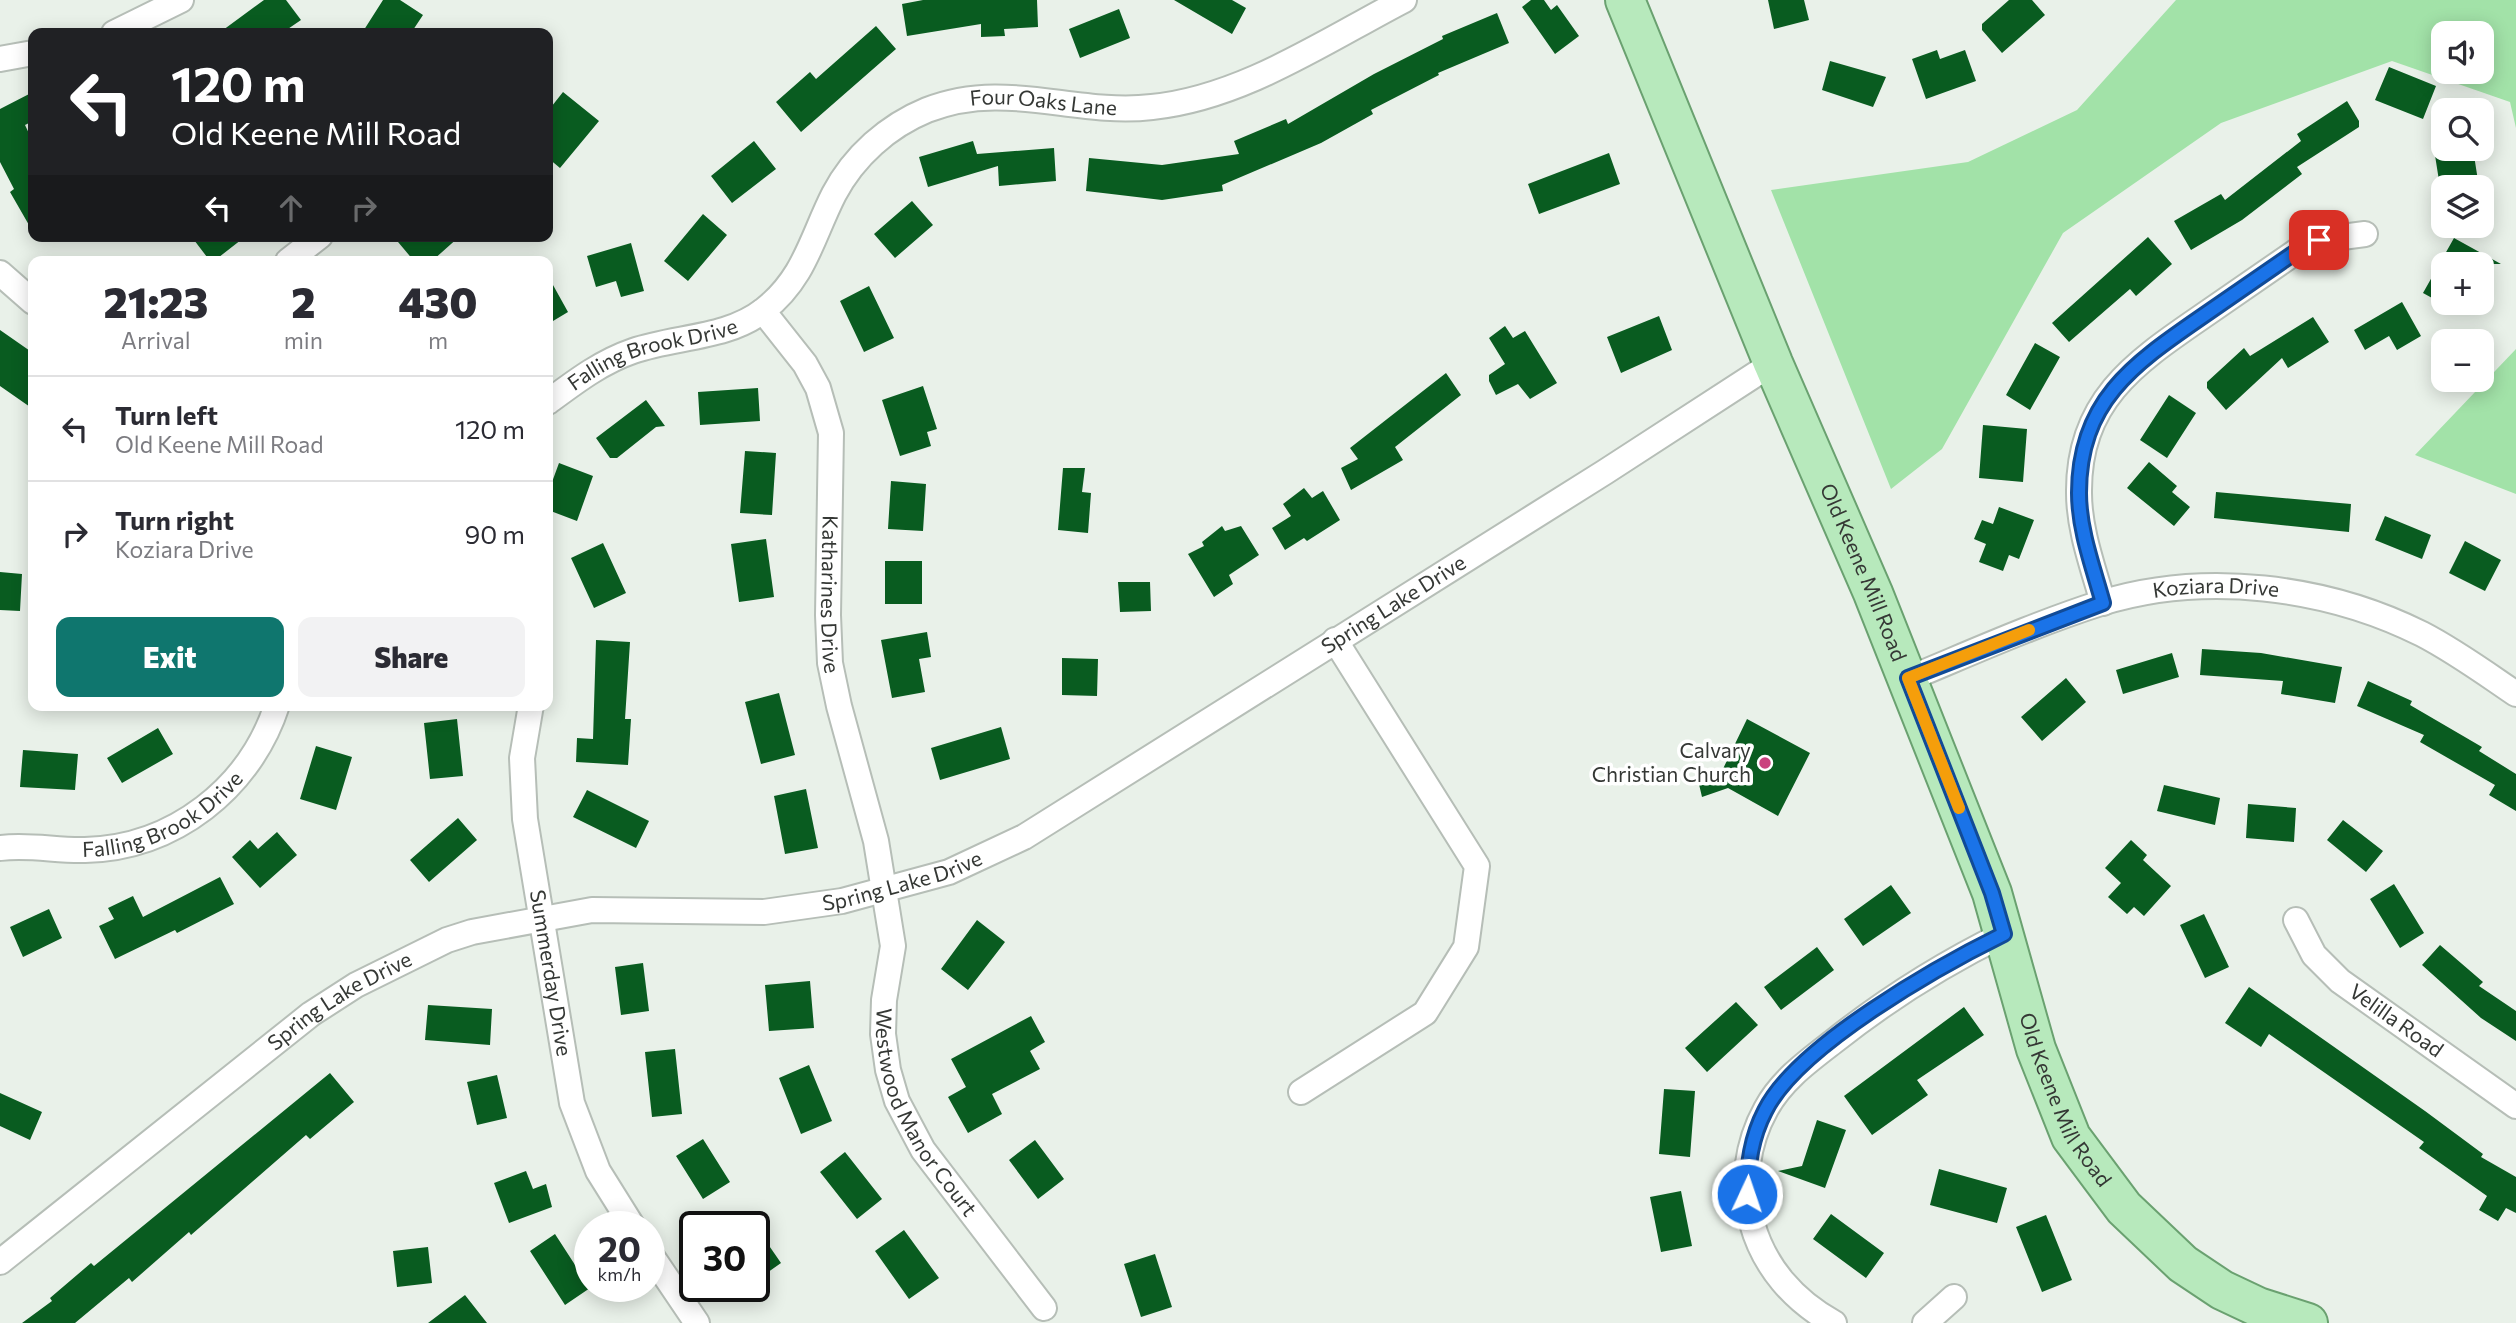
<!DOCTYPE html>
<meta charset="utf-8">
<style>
body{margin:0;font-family:Commissioner,sans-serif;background:#f2f2f3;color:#2b2b33;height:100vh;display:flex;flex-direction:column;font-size:26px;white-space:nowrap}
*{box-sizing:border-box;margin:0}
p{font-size:23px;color:#7c7c81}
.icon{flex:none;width:38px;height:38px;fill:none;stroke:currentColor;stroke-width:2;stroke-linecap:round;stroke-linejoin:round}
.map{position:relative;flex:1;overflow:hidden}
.panel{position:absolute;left:28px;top:256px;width:525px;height:455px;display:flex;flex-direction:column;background:#fff;border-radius:14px;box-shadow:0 4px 18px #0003}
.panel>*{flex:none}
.banner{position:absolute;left:28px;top:28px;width:525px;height:214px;border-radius:14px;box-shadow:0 4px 18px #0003;background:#202124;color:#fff;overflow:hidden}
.fabs{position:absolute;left:2431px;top:21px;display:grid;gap:14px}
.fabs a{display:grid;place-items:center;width:63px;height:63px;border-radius:14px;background:#fff;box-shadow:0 4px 18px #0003;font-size:35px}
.speed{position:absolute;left:574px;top:1211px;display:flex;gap:14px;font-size:35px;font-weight:700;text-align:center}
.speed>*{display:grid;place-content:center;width:91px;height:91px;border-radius:50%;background:#fff;box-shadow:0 4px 18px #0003;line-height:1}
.speed small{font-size:18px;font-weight:400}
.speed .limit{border:4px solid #111;border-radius:10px;background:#fff;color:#111}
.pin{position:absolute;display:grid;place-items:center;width:60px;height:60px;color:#fff;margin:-30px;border-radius:14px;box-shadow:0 4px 10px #0006}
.me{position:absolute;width:77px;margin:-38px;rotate:3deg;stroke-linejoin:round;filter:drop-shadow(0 0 5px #0008)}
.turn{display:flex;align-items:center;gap:24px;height:147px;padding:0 28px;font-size:32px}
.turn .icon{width:91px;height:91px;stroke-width:2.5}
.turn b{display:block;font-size:49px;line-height:60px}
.lanes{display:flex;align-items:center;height:66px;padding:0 28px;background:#0003;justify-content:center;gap:35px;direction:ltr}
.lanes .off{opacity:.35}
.eta{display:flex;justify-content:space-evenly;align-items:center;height:119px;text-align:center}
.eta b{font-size:42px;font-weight:800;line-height:49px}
.button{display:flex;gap:14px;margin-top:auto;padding:14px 28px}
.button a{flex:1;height:80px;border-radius:14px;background:#0f766e;color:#fff;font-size:28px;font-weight:800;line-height:80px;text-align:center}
.button a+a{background:#f2f2f3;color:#2b2b33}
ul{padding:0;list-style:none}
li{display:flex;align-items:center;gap:21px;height:105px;padding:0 28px;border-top:2px solid #e1e1e2}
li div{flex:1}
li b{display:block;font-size:26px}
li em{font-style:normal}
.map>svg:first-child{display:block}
.green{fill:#a2e2a8;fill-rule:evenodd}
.building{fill:#095c20}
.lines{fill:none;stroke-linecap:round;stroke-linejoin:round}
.street-casing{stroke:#b6beb7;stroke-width:28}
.primary-casing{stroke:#6aa170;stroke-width:42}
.street{stroke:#fff;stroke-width:24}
.primary{stroke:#b7e9bc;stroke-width:38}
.route-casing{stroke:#114b97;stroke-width:18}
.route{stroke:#1a73e8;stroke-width:12}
.slow{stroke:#f59e0b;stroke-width:12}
.poi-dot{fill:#ca417e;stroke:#fff;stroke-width:2.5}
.labels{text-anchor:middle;stroke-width:7;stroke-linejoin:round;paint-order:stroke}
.street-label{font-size:21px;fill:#353835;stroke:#fff}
.poi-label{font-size:21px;fill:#353835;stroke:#fff;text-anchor:end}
</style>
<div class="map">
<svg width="2516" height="1323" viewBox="0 0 2516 1323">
<rect width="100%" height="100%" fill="#e9f1e9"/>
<path class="green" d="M2176,0h340v128l-6,-26 -118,-41 -171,62 -158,110 -121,216 -51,40 -120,-299 197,-28 109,-52zM2443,33h39v39h-39z
M2516,349v145l-101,-39z"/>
<path class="building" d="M264,0h22l15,20 -19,13h-63z
M383,0h17l23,15 -12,18h-49z
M923,0h114l1,27 -34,2 1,7 -24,1v-13l-74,12 -5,-32z
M1174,0h58l14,8 -14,26z
M1531,0h13l7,10 6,-5 22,31 -24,18 -33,-47z
M1768,0h36l5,20 -35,9z
M2009,0h23l13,15 -43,38 -20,-23v-6z
M1119,9l11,29 -50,20 -11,-29z
M1497,13l12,30 -71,30 1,2 -68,35 2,4 -52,29 -99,42 1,6 -61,9 -76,-9 3,-33 73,7 77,-11 -5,-13 52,-22 2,5 86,-50 69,-35 -1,-3z
M876,26l20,23 -95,83 -25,-30 34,-30 6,7z
M1937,50l3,9 25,-9 11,31 -50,18 -14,-40z
M1830,61l56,16 -13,30 -51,-17z
M2389,67l47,19 -13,33 -48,-19z
M33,92v29l-8,4 8,17v90l-23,-40 4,-3 -14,-27v-53z
M563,92l36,29 -39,47 -12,-10v-47z
M2347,101l12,20v6l-62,40 5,7 -60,46 -51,30 -17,-29 47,-27 4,6 76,-59 -4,-7z
M754,141l22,28 -44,34 -21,-27z
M973,141l4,13 77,-6 2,33 -57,5 -1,-20 -70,21 -9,-30z
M2434,149h39l6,38h-39z
M1609,153l11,31 -81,30 -11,-30z
M912,201l21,24 -38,33 -21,-24z
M703,214l24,21 -39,46 -24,-20z
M191,236h55l-32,25h-4z
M393,236h67l-28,25h-18z
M2148,237l24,27 -36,32 -6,-7 -61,53 -17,-19z
M2454,238l47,26h-58v40l-20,-11z
M631,243l13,48 -23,6 -5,-16 -20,6 -9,-31z
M548,276l20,36 -20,12z
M869,286l25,52 -30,14 -24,-51z
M2402,302l19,34 -24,14 -8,-14 -24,14 -11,-20z
M1659,316l13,34 -51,23 -14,-36z
M2313,317l16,25 -41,26 -6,-10 -56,52 -19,-22v-6l37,-34 6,8z
M1505,326l8,12 12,-7 32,52 -27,16 -12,-15 -22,11 -7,-14v-6l16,-11 -16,-26z
M0,330l33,23v56l-33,-23z
M2035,343l25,14 -30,53 -24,-15z
M1446,373l15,22 -66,52 8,13 -52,30 -10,-22 17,-9 -8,-11z
M923,386l14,43 -10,3 4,14 -31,10 -18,-56z
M758,388l2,33 -60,4 -2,-33z
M2169,395l27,18 -29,45 -27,-18z
M646,400l19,26 -9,1 -39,31h-7l-14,-20z
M1983,425l44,4 -4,53 -44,-4z
M745,451l31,2 -4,62 -32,-2z
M2149,462l28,24 -5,6 18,15 -16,19 -47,-38z
M559,463l34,13 -16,45 -29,-11v-17z
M1063,468h22l-3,24 9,1 -3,40 -30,-3z
M891,481l35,3 -3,47 -35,-2z
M1304,488l8,10 11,-7 17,29 -33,21 -3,-3 -19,12 -13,-22 19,-12 -8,-12z
M2216,492l135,12 -2,28 -135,-14z
M1999,507l35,13 -15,39 -10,-4 -6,16 -24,-9 7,-18 -12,-5 8,-19 11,4z
M2385,516l46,19 -9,24 -47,-19z
M1222,526l3,5 16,-5 18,29 -30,20 4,9 -19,13 -26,-43 16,-8 -2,-4z
M766,539l8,58 -35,5 -8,-58z
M2465,541l36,19 -16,31 -36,-18z
M603,543l23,50 -32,15 -23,-50z
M885,561h37v43h-37z
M0,572l22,2 -2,37 -20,-1z
M1118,582h32l1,29 -31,1z
M927,632l4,25 -12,2 6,33 -33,6 -11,-58z
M596,640l34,2 -5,77h6l-3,46 -52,-3 1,-24 16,1z
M2202,649l59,4 81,14 -7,36 -54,-9 2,-13 -83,-6z
M2172,653l7,24 -56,17 -7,-24z
M1062,658l36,1 -1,37 -35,-1z
M2066,678l20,24 -44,39 -21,-24z
M2368,681l44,20 -2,4 72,42 -3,4 37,23v37l-27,-16 6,-10 -75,-43 4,-7 -67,-29z
M779,693l16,62 -34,9 -16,-62z
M457,719l6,57 -33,3 -6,-56z
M1747,719l63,34 -32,63 -50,-28 -26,9 -4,-17 23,-7z
M1001,727l9,32 -70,21 -9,-32z
M158,728l15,26 -51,29 -15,-25z
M316,746l36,11 -16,53 -36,-11z
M23,750l55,4 -3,36 -55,-3z
M2164,785l56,13 -5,27 -58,-14z
M806,789l12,59 -33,6 -11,-58z
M587,790l62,31 -13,27 -63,-31z
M2248,804l48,4 -2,34 -48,-4z
M458,818l19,22 -48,42 -19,-22z
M2343,820l40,31 -17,21 -39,-32z
M277,832l20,23 -37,33 -28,-31 18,-17 8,9z
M2131,840l16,15 -4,5 28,26 -27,30 -10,-9 -7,7 -19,-17 13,-14 -16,-15z
M220,877l14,27 -57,29 -2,-3 -60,29 -16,-33 15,-7 -6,-11 25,-12 10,21z
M2394,884l30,49 -24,15 -30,-49z
M1891,885l20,28 -48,33 -19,-27z
M49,909l13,29 -39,19 -13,-30z
M2204,914l25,53 -24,11 -25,-53z
M977,920l28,22 -37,48 -27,-21z
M2440,945l43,37 -4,4 37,25v30l-35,-23 -59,-53z
M1817,947l17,23 -53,40 -17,-23z
M643,963l6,48 -28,4 -6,-48z
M810,981l4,47 -45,3 -4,-46z
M2249,987l176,124 58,43 -2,3 35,20v36l-10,-5 -8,13 -19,-11 8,-14 -68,-48 5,-6 -155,-108 -8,13 -36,-24z
M1736,1002l22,23 -51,47 -22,-24z
M428,1005l64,4 -2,36 -65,-5z
M1964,1007l20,28 -67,45 11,15 -56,40 -28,-39z
M1031,1016l14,26 -15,9 10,18 -48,25 10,20 -34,19 -20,-36 18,-10 -15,-28z
M675,1049l7,65 -30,3 -7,-65z
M809,1065l23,56 -31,13 -22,-56z
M330,1073l24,29 -44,37 -4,-4 -115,100 -2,-3 -57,50 -3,-4 -54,45h-53l30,-22 -2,-3 41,-35 3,3z
M497,1075l10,43 -30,7 -10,-43z
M1664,1089l31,2 -5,66 -31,-3z
M0,1093l42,19 -12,28 -30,-14z
M1817,1120l29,10 -21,58 -47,-17 24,-5z
M703,1139l27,43 -27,17 -27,-43z
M1035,1140l29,39 -26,20 -29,-39z
M845,1152l37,47 -25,20 -37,-47z
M1939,1169l68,19 -10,35 -67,-18z
M526,1171l7,18 13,-5 6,23 -43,16 -15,-40z
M1681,1191l11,55 -31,6 -11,-55z
M1831,1214l53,39 -18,25 -53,-39z
M2046,1215l26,65 -30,12 -26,-65z
M754,1224l27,39 -27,19z
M904,1230l35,48 -30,21 -34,-48z
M555,1234l35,54 -25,17 -35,-54z
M428,1247l4,36 -35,4 -4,-36z
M1155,1254l17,53 -31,10 -17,-53z
M465,1295l22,28h-59z"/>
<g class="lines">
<defs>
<g id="street">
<path d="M114,33l67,-33"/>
<path d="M0,59l33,-6"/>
<path d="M288,261l32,-25"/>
<path d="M0,273l33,29"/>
<path id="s1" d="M763,311l42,53 13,24 13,45 -3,182 2,48 9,43 37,135 17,105 -9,54 -1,34 5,36 9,31 26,49 121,158"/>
<path id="s2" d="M548,402c27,-20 53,-40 85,-51 43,-15 94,-12 131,-41 41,-32 48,-73 70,-116 20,-38 54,-68 93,-84 78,-31 147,6 225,-3 90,-9 173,-66 252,-107"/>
<path d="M2103,603c-10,-36 -24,-73 -24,-110 -1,-91 54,-129 121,-175 33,-23 65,-45 97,-67l22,-11 46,-6"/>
<path id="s3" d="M1908,679c63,-26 127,-55 193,-76 103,-32 225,-17 321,31 33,17 63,39 94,60"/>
<path id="s4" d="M531,705l-9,53 3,61 47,284 26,68 35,56"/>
<path id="s5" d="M0,848c29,-4 57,3 85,2 89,-2 165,-62 192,-145"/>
<path id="s6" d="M2296,920l18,35 26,26 176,125"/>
<path d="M1301,1092l124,-79 41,-66 11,-81 -142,-226"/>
<path d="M649,1252l48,71"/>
<path id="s7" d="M0,1262l311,-248 45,-29 91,-45 25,-8 120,-22 172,2 78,-11 107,-29 75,-35 581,-365 168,-109"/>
<path d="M1834,1323c-40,-22 -70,-56 -82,-100 -11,-37 -5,-80 14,-114 15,-28 41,-47 67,-67 54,-43 110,-78 171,-108"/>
<path d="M1925,1323l29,-26"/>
</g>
<g id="primary">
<path id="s8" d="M1625,0l148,363 100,230 119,300 44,156 35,88 53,71 59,56 39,26 36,17 50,16"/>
</g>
</defs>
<use href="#street" class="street-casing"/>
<use href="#primary" class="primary-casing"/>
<use href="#street" class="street"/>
<use href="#primary" class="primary"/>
</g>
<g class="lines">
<defs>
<path id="route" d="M1747,1194c1,-30 4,-56 18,-83 32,-65 174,-145 239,-177l-12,-41 -84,-215 195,-75c-10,-36 -24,-73 -24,-110 0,-91 53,-128 121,-175 33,-23 65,-45 97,-67l22,-11"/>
</defs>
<use href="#route" class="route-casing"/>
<use href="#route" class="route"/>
<path class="slow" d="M1959,808l-51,-130 121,-48"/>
</g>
<circle class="poi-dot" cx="1765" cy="763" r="7"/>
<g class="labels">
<g class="street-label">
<text dy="7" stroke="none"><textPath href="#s2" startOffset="621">Four Oaks Lane</textPath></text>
<text dy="7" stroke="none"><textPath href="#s2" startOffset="117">Falling Brook Drive</textPath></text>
<text dy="7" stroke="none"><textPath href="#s8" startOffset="620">Old Keene Mill Road</textPath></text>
<text dy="7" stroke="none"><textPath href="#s1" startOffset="303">Katharines Drive</textPath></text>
<text dy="7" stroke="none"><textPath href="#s3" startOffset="324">Koziara Drive</textPath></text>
<text dy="7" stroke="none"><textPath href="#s7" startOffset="1582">Spring Lake Drive</textPath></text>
<text dy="7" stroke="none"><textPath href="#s5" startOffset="172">Falling Brook Drive</textPath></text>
<text dy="7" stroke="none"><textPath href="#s7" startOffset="1015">Spring Lake Drive</textPath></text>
<text dy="7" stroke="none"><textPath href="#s4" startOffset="271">Summerday Drive</textPath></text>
<text dy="7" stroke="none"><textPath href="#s7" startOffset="429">Spring Lake Drive</textPath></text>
<text dy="7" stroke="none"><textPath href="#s6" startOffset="145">Velilla Road</textPath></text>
<text dy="7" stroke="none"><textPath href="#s8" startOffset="1186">Old Keene Mill Road</textPath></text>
<text dy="7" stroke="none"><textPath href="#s1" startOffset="840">Westwood Manor Court</textPath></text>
</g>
<g class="poi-label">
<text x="1751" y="758">Calvary<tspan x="1751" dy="24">Christian Church</tspan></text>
</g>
</g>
</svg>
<div class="fabs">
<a><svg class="icon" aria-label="sound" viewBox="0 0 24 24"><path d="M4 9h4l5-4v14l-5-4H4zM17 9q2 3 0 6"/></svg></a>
<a><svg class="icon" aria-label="search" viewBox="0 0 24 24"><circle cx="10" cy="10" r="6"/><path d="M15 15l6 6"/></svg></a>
<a><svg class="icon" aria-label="layers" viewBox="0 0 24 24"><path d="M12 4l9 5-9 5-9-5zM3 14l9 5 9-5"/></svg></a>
<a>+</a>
<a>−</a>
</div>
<div class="speed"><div>20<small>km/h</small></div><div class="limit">30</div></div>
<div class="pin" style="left:2319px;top:240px;background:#d93025"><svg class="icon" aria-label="arrive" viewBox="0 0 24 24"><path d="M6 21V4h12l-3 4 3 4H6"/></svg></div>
<svg class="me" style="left:1747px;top:1194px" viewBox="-20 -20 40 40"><circle r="17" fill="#1a73e8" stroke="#fff" stroke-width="3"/><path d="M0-11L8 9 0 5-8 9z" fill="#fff"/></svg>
<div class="banner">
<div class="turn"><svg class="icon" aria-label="left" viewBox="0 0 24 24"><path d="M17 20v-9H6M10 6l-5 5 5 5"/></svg><div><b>120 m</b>Old Keene Mill Road</div></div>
<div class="lanes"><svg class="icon" aria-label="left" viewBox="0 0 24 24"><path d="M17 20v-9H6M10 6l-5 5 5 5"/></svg><svg class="icon off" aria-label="ahead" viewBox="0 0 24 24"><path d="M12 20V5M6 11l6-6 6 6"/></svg><svg class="icon off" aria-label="right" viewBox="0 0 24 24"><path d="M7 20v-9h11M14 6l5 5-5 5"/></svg></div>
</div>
<section class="panel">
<div class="eta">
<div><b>21:23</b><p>Arrival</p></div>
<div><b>2</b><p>min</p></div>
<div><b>430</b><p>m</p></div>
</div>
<ul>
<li><svg class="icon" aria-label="left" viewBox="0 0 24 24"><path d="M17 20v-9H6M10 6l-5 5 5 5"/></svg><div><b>Turn left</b><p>Old Keene Mill Road</p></div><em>120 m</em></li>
<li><svg class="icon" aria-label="right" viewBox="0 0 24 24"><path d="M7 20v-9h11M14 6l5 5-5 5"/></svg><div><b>Turn right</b><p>Koziara Drive</p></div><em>90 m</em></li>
</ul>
<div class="button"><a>Exit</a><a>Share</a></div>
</section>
</div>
